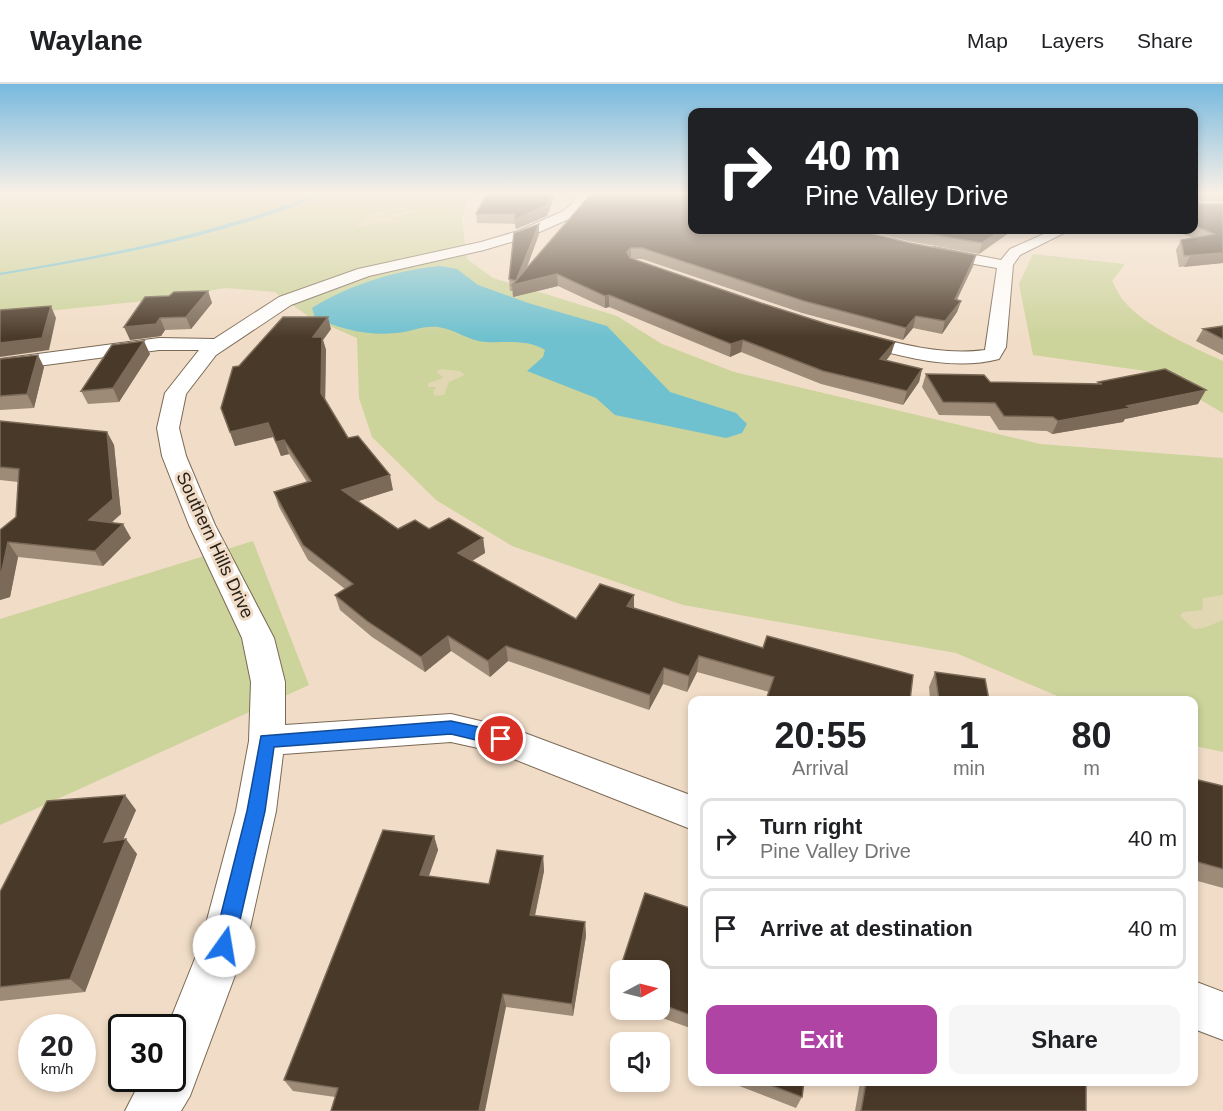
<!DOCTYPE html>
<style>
body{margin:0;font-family:Arial,sans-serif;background:#f6f6f6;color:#202124;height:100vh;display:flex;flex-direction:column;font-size:22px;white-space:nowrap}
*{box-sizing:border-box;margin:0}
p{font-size:20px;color:#757577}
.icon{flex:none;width:33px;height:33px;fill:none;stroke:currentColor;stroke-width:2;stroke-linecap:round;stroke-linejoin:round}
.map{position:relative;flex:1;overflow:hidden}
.details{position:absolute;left:688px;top:612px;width:510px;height:390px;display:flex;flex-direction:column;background:#fff;border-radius:12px;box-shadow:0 3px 9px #0003}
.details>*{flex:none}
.hud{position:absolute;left:688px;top:24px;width:510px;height:126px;border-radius:12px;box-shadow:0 3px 9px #0003;background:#202124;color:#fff;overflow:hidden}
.needle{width:39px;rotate:83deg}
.buttons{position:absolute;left:610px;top:876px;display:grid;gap:12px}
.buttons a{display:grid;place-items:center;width:60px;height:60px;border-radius:12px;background:#fff;box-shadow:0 3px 9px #0003;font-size:30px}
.speed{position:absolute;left:18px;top:930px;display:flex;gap:12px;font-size:30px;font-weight:700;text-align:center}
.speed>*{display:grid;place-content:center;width:78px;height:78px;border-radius:50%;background:#fff;box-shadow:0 3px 9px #0003;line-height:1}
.speed small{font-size:15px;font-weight:400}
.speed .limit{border:3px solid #111;border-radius:9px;background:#fff;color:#111}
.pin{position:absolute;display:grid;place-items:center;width:51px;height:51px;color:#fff;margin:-26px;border:3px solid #fff;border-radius:50%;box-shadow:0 2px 6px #0007}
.me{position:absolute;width:66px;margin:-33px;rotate:13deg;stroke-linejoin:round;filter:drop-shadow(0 0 4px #0008)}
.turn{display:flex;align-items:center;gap:21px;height:126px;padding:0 18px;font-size:27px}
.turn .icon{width:78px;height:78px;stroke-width:2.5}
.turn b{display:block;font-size:42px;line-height:51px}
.eta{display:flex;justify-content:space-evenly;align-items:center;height:102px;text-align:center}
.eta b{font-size:36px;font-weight:800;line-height:42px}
.cta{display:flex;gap:12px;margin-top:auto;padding:12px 18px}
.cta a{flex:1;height:69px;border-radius:12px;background:#b044a4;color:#fff;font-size:24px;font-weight:800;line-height:69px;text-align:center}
.cta a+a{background:#f6f6f6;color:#202124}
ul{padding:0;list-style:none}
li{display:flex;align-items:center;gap:18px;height:81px;margin:0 12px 9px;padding:0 6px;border:3px solid #e0e0e0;border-radius:12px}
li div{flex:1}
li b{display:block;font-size:22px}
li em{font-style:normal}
header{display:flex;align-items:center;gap:36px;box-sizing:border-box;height:84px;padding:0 30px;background:#fff;border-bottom:2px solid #e0e0e0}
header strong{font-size:28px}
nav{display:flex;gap:33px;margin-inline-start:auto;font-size:21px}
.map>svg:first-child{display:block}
.green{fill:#ccd39b}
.sand{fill:#e1d7b2}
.water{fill:#6fc1cf}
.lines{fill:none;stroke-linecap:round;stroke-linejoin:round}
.stream{fill:#6fc1cf;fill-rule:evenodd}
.minor-casing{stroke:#7a6955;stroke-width:2}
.minor{fill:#fff;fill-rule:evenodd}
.wall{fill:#9d8b78}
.shaded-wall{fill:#7b6a58}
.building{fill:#493928;stroke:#7b6a58;stroke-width:1.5}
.route{fill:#1a73e8;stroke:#114b97;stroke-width:1.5}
.labels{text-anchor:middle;stroke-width:6;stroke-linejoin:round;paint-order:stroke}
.street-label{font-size:18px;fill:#29221a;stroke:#f1ddc7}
</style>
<header>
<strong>Waylane</strong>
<nav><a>Map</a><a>Layers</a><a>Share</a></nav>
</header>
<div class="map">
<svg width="1223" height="1027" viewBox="0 0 1223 1027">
<rect width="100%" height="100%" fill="#f1ddc7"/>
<path class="green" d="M0,110h468l-6,25 5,40 26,19 124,38 45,28 72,28 306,72 183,14v294l-29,-6v-46h-127l-111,-47 -273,-48 -171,-59 -76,-46 -64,-63 -13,-39 -2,-60 -48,-21 -34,-25 -49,-4 -82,13 -144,15z
M1033,170l92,10 -13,17c4,7 7,15 12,20 21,26 69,46 99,60v52l-70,-41 -120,-17 -14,-71z
M253,457l56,144 -309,140v-206z"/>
<path class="sand" d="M405,123l1,1 -23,5 -2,3 30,-6 9,2 -18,2 3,4h-12l8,3 -2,2h-25l-14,4 -6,-2 12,-5 -2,-4 3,-1z
M442,285l18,2 5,4 -16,7 -5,13 -9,1 -2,-3 3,-6h-8v-4l15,-5 -7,-7z
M1223,511v25c-10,4 -17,9 -29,9l-14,-13 3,-4 19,-2 1,-12z"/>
<path class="water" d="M440,182l17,3 21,16 50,18 79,23 63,66 66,21 11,11 -5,9 -16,5 -111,-23 -19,-17 -69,-27 16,-14 2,-7c-18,-11 -38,-7 -59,-8 -18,-1 -31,-13 -48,-15 -14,-2 -28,5 -42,6 -29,3 -55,-4 -81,-15l-3,-10c37,-23 84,-38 128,-42z"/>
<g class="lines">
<path class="stream" d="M316,110h5c-28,15 -61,24 -91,33 -76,22 -153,35 -230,48v-2c108,-18 214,-39 316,-79z"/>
<defs>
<path id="minor" d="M577,110h12l-9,17 -11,8 -41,18 -44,13 -115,26 -78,29 -75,50 -30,39 -7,34 7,28 29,69 59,113 11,44v43l166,-11 63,15 179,67v34l-197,-78 -45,-10 -168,12 -7,57 -30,135 -56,150 -9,15h-56l17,-33h30v-50h-5l33,-82 36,-135 13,-70 2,-59 -9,-44 -53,-113 -27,-69 -5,-28 8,-35 34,-43h-40l-159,21v-12l159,-21 55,1 65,-42 79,-28 123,-27 37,-11 41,-18 11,-7z
M1053,146h17l-50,25 -7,10 -7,82 -7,12c-42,11 -87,0 -128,-11 -9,-2 -20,-3 -25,-10l2,-4 7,-2c43,11 85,24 130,18l12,-82 -63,-11 -8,-5 8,-5 67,13 9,-11z
M1194,897l29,11v48l-29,-11z"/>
</defs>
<use href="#minor" class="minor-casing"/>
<use href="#minor" class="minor"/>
</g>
<path class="wall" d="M487,110h68l-8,22 -31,13 -1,-5 -38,-1 -1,-9z
M591,110l382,72 -16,34 4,1 -4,11 -15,22 -29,-6 -10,12 -101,-27 -160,-54h-10l129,44 66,21 68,18 -4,12 -5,7 36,8 -3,13 -16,23 -82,-21 -80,-32 -11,5 -121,-50 -4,1 -47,-22 -45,11v-6h-3l-1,-12 30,-45 -13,36z
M1194,110h29v7h-27l3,3h24v59l-44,4 -3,-17 5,-10 12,-2 -20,-8h21z
M864,146h149l-34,24 -71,-13z
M208,207l4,12 -21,26 -26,1 -4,6 -31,4 39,-44z
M1223,242v29l-27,-14 7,-12z
M331,245l-8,11 3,10 -1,50 23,38 45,52 -35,11 40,28h31l54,9 2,15 -13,8 104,58 58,-24v13l129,40 150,27 -144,17 -72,-20 -10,20 -24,-8 -14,26 -141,-49 -18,16 -39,-26 -26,21 -53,-35 -32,-27 -5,-15 10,-6 -37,-29 -29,-53 -5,-15 33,-10 -18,-28 -8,2 -8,-19 -38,9 -14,-38 18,-42z
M150,270l-31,48 -31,2 -7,-13z
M0,275l44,8 -10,41 -34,2z
M926,290l64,8 107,2 1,-2 100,22 -73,15 -2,3 -71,12 -5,-3 -48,-1 -9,-14 -51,-1 -17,-28z
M0,337l107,11 7,13 7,69 -10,8 20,16 -28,28 -85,-9 -8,40 -10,3v-70l16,-13 2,-35 -18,-2z
M935,588l54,28h-59l-1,-13z
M1194,695l29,7v102l-29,-8z
M136,726l-13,30 14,14 -52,138 -85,9v-109z
M434,752l4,14 -9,26 60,8 54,-28 1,15 -9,45 50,6 1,14 -13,80 -67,-9 -171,90 -42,-6 -9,-11z
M645,809l48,16v120l-53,-19h20v-40h-39v33l-7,-3v-13z
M693,969v14l-3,-1z
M729,998h75l-2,15 -6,11z
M860,998h226v29h-231z"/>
<path class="shaded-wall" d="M551,110h4l-8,22 -31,13 -1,-10z
M539,140v10l-18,49 36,-9 1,12 -45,11 -1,-12 4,-4z
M1002,146h11l-34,24 3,-11z
M631,164v11l-4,-7z
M1223,169v10l-39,4 6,-11z
M976,171l-3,11 -22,45 4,-12z
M208,207l4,12 -21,26 -5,-12z
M609,211v12l-4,1v-12z
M961,217l-4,11 -15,22 3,-13z
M51,222l5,12 -7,32 -49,7v-14z
M916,232l-3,12 -10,12 3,-12z
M328,233l3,12 -8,11 3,10 -1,57 -4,-14 -8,-56z
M160,234l5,12 -4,6 -31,4 -6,-13z
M743,256l-2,12 -11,5 1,-13z
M144,257l6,13 -31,48 -6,-14z
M895,258l-4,12 -14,18 3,-13z
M38,271l6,12 -10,41 -7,-14z
M922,285l-3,13 -16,23 4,-14z
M1206,306l-8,14 -73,15 -2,3 -71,12 6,-13z
M268,339l5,14 -38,9 -5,-14z
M107,348l7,13 7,69 -23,21 -9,-15z
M284,356l5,14 -8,2 -5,-14z
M390,391l3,15 -47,15 -4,-15z
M123,440l8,14 -28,28 -8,-15z
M483,454l2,15 -25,15 -2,-15z
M8,458l10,15 -8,40 -10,3v-21z
M634,511v15l-7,-4z
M448,552l3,15 -26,21 -4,-15z
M506,562l2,15 -18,16 -2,-16z
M699,572l-2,16 -10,20 2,-16z
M664,584l-1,16 -14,26 1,-15z
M125,711l11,15 -20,46 -12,-14z
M434,752l4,14 -14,39 -4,-14z
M126,755l11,15 -52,138 -15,-13z
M543,772l1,15 -12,58 -2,-14z
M585,838l1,14 -13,80 -1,-12z
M503,910l3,13 -21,104h-6z"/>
<path class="building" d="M487,110h64l-5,12 -31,13v-5h-39z
M591,110h102v36h164l53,13 66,12 -21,44 6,2 -16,20 -29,-5 -10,12 -102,-27 -162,-53h-11l-4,4 3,6 131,45 66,21 68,18 -15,17 42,10 -15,22 -84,-20 -80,-31 -12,4 -122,-49 -4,1 -48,-22 -45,11z
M1194,110h4l-2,7 3,3h24v49l-39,3 -3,-16 33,-6 -20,-8z
M539,140l-23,57 -7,-2 5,-46z
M907,146h95l-20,13z
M208,207l-22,26 -26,1 -4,6 -32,3 21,-30 24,-1 5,-4z
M51,222l-9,32 -42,5v-33z
M283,233h45l-15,20h9l-1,56 27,45 10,-2 32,39 -48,15 56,39 17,-9 14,9 20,-11 34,20 -25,15 118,66 24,-35 34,11 -7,11 136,42 4,-12 146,39 -3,25h-144l8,-23 -75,-21 -10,20 -25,-8 -14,27 -144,-49 -18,15 -40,-25 -27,21 -54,-36 -32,-26 18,-11 -50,-39 -29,-53 37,-11 -27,-41 -8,2 -8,-19 -38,9 -9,-24 12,-41 6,-1z
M1223,242v13l-20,-10z
M144,257l-31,47 -32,3 31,-46z
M38,271l-11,39 -27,2v-37z
M1165,285l41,21 -79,16 3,2 -72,13 -5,-4 -49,-1 -9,-13 -52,-1 -17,-28 58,1 6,7 112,2 -4,-2z
M0,337l107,11 6,67 -24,21 34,4 -28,27 -87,-9 -8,37v-49l16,-13 3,-48 -19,-2z
M935,588l50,7 4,21h-50z
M1194,695l29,7v83l-29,-8z
M125,711l-21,47 22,-3 -56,140 -70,8v-95l47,-91z
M383,746l51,6 -14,39 69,9 8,-34 46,6 -13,59 55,7 -13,82 -69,-10 -24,117h-148l7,-23 -54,-8z
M645,809l48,16v107l-33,-12v-34h-39v20l-7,-3z
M762,998h42l-2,15z
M866,998h220v29h-225z"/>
<linearGradient id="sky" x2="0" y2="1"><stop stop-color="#77b9de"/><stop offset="0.43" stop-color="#f9f0e6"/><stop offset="1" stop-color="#f9f0e6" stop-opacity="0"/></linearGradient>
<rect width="1223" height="254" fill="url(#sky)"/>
<path class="route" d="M451,637l50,11 6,2 2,5 -2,5 -6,2 -50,-12 -177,13 -9,64 -31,135 -3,8 -7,3 -8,-3 -3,-8 34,-135 14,-75z"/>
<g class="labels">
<g class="street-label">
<text transform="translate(215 461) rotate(65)" y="6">Southern Hills Drive</text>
</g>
</g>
</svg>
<div class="buttons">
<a><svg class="needle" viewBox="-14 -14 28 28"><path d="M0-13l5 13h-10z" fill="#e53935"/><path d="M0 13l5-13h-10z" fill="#757577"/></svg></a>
<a><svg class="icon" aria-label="sound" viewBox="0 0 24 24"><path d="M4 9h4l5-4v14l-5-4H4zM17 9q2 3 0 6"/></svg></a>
</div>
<div class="speed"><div>20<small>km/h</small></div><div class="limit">30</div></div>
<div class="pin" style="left:501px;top:655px;background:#d93025"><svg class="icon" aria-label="arrive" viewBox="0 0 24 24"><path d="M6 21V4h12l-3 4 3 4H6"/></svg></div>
<svg class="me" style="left:224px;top:862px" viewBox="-20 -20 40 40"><circle r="19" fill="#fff"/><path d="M0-13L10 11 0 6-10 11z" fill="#1a73e8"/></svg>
<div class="hud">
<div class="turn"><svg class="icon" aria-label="right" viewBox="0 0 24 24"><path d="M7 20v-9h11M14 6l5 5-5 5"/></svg><div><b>40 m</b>Pine Valley Drive</div></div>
</div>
<section class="details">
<div class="eta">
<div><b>20:55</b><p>Arrival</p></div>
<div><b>1</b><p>min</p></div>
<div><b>80</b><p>m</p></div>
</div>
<ul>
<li><svg class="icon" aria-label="right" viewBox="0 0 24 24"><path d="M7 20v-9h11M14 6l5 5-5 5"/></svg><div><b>Turn right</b><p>Pine Valley Drive</p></div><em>40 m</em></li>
<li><svg class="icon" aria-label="arrive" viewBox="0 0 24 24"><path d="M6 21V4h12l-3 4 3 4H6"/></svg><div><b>Arrive at destination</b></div><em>40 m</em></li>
</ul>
<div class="cta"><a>Exit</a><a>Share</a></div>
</section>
</div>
